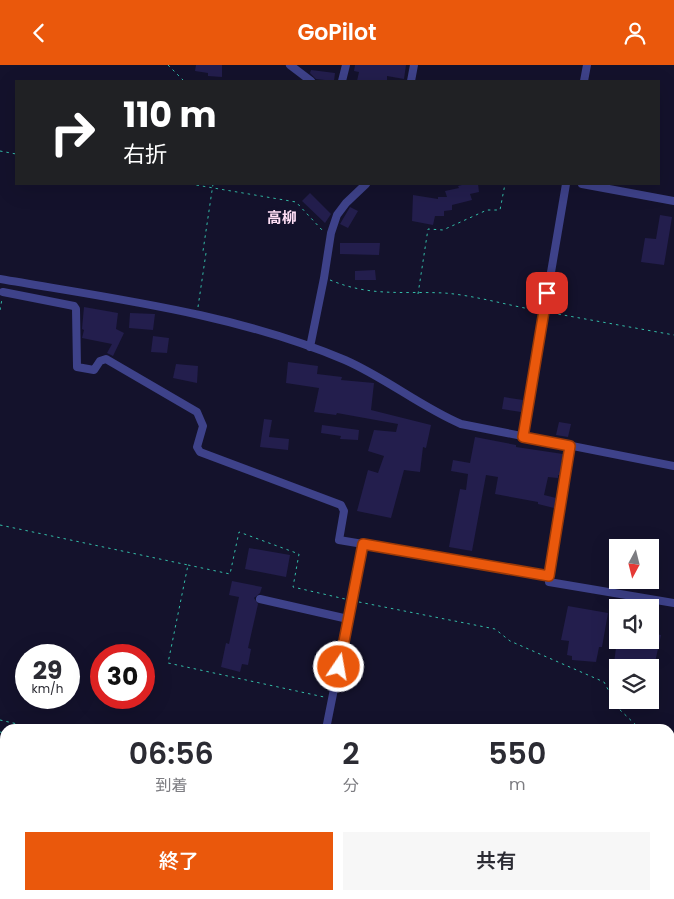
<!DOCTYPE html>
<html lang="ja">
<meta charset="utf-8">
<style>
body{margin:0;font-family:Poppins,"Noto Sans JP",sans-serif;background:#f7f7f7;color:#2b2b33;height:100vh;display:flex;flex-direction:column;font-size:19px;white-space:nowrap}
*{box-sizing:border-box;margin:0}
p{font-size:16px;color:#7c7c81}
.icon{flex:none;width:28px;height:28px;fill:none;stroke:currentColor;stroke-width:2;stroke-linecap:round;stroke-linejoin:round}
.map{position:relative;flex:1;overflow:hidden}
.sheet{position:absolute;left:0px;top:659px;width:675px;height:176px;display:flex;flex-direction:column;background:#fff;border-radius:15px 15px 0 0;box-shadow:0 5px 20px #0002}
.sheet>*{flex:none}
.hud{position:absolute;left:15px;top:15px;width:645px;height:105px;border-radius:0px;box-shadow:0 5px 20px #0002;background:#202124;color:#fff;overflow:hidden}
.needle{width:32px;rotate:187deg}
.fabs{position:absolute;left:609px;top:474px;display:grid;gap:10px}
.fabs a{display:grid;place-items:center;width:50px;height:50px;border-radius:0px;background:#fff;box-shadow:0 5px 20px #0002;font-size:25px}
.speed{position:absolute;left:15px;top:579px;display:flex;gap:10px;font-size:25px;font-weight:700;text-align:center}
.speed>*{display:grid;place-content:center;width:65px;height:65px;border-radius:50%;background:#fff;box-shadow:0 5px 20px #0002;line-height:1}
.speed small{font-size:12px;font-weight:400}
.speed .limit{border:8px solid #d22;background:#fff;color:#111}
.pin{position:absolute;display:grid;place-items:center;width:42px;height:42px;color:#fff;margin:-21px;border-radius:10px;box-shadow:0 2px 8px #0006}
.me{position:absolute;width:55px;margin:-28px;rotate:12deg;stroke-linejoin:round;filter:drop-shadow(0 0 4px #0008)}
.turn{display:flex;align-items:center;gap:18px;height:105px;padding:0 25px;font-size:22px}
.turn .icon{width:65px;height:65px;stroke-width:2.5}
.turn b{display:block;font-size:35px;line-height:42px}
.eta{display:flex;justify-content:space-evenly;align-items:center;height:85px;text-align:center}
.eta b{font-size:30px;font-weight:600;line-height:35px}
.cta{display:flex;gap:10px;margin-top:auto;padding:10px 25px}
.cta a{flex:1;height:58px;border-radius:0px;background:#ea580c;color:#fff;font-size:20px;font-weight:600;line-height:58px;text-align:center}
.cta a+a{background:#f7f7f7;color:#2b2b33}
header{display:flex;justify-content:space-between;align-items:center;height:65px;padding:0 25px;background:#ea580c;color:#fff;font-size:22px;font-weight:600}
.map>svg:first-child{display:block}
.building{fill:#231e4d}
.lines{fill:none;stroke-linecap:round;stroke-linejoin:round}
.path{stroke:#33bda8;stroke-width:1;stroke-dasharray:2.5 4;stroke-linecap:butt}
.minor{stroke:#3e428a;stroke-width:8}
.route-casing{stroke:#983908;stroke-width:12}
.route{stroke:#ea580c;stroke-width:9}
.labels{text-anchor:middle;stroke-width:5;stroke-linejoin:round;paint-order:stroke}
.quarter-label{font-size:15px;font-weight:bold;fill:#ffdff6;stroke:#14122c}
</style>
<header><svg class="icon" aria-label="back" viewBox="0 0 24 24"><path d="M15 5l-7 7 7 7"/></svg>GoPilot<svg class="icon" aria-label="person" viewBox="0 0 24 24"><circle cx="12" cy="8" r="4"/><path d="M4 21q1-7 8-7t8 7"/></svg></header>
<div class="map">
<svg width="674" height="834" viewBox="0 0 674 834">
<rect width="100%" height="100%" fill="#14122c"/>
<path class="building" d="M196,0h26v12l-14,-1v-3l-13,-2z
M355,0h51l-2,14 -17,-3v5h-30l2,-9 -5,-1z
M311,5l24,3 -1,8 -18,-2 -6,-6z
M466,119h12l1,8 -9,2 2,6 -20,5v5l-8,1v5h-9l-2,9 -21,-4 1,-26 25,4v-2h9l-2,-6 14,-3 -1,-2z
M310,128l21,21 -6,9 -23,-22z
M350,142l8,4 -10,17 -8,-4z
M660,150l12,2 -8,48 -23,-3 4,-24 11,1z
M340,178h40l-1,12 -39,-1z
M375,205l1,10h-21v-9z
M84,242l34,6 -2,16 8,4 -11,23 -6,-3 5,-9 -30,-6 2,-8 -2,-1z
M130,248l25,1 -2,16 -24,-2z
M153,271l16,2 -2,15 -16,-1z
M288,297l30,4 -1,8 25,3 -1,3 33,3 -3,27 60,15 -5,23 -3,-1 -3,25 -16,-2 -13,48 -34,-7 11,-41 10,3 6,-17 -16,-5 6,-21 22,2 2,-8 -61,-11 -1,2 -22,-3 5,-24 -33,-5z
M176,299l22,2 -1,17 -24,-5z
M504,332l19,3 -2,12 -19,-3z
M264,354l8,1 -3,17 20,2 -1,11 -28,-3z
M559,357l12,2 -3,13 -12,-2z
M322,360l37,5 -1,10 -18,-1 1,-3 -20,-3z
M475,372l41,8v2l47,7 -3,21h-2v3l-10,-1 -4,18 12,3 -2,10 -16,-4v-2l-43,-8 3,-17 -12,-2 -14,76 -23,-4 11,-58 6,1 2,-16 -17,-3 2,-11 17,3z
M249,483l41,7 -4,22 -41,-8z
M232,516l30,6 -2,6 -6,5 4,6 -10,44 3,1 -3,16 -6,-1 -2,8 -19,-5 5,-24 3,1 10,-47 -10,-2z
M568,541l40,7 -6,34h-3l-3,15 -24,-2v-4l-5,-1 2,-14 -8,-1z
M650,568l11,2 -7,32h-16l-24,-4 3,-23h33z"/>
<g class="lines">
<path class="path" d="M168,0l16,16
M0,86l16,3
M190,119l106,18 27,29
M330,215c41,17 72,11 114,13 28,2 63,12 91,17
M418,229l10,-65 15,1 44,-20h13l5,-26
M198,242l8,-54 -3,-2 10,-67
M0,245l2,-11
M552,248l122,22
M0,460l188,40 -20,98 156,34
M188,500l42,9 9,-42 60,22 -6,33 52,12
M359,537l136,27 15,12 94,41 14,26 20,19 10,2
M0,655l39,9
M0,667l5,1
M670,668l4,1
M670,798l4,1
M670,809l4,1"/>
<path class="minor" d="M290,0l21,16
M342,16l4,-16
M411,16l3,-16
M584,16l3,-16
M582,119l92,17
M0,214c116,20 236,35 345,81 41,18 76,47 116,64l213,42
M3,227l71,14 2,3 1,58 17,3 6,-9 6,-2 91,53 6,14 -6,21 3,5 141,53 3,6 -5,29 24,4 -15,75
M310,282l14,-69 7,-45 6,-18 9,-12 20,-19
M523,372l43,-253
M363,479l186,32v6l125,21
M549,511l21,-130
M260,534l88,20 -22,110
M289,834l1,-4"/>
</g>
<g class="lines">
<defs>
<path id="route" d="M339,602l24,-123 186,32 21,-130 -47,-9 24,-144"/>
</defs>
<use href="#route" class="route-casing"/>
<use href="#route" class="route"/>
</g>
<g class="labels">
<g class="quarter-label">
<text x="282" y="158">高柳</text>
</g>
</g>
</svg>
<div class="fabs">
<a><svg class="needle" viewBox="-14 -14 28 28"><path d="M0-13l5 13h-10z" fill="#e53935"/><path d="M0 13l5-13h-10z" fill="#7c7c81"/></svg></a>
<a><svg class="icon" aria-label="sound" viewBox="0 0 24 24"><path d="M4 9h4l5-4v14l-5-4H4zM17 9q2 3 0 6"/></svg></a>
<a><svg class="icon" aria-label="layers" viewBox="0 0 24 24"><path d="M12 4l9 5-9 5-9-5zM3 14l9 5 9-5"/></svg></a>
</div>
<div class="speed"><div>29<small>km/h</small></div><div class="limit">30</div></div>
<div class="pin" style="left:547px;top:228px;background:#d93025"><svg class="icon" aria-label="arrive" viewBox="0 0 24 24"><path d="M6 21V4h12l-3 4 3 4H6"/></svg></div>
<svg class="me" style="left:339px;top:602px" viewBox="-20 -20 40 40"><circle r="17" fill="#ea580c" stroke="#fff" stroke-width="3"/><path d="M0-11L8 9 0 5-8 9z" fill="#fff"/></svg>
<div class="hud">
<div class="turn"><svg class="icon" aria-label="right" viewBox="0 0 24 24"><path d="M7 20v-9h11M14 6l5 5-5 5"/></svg><div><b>110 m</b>右折</div></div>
</div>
<section class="sheet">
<div class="eta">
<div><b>06:56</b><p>到着</p></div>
<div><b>2</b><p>分</p></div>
<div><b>550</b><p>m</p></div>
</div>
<div class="cta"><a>終了</a><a>共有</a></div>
</section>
</div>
